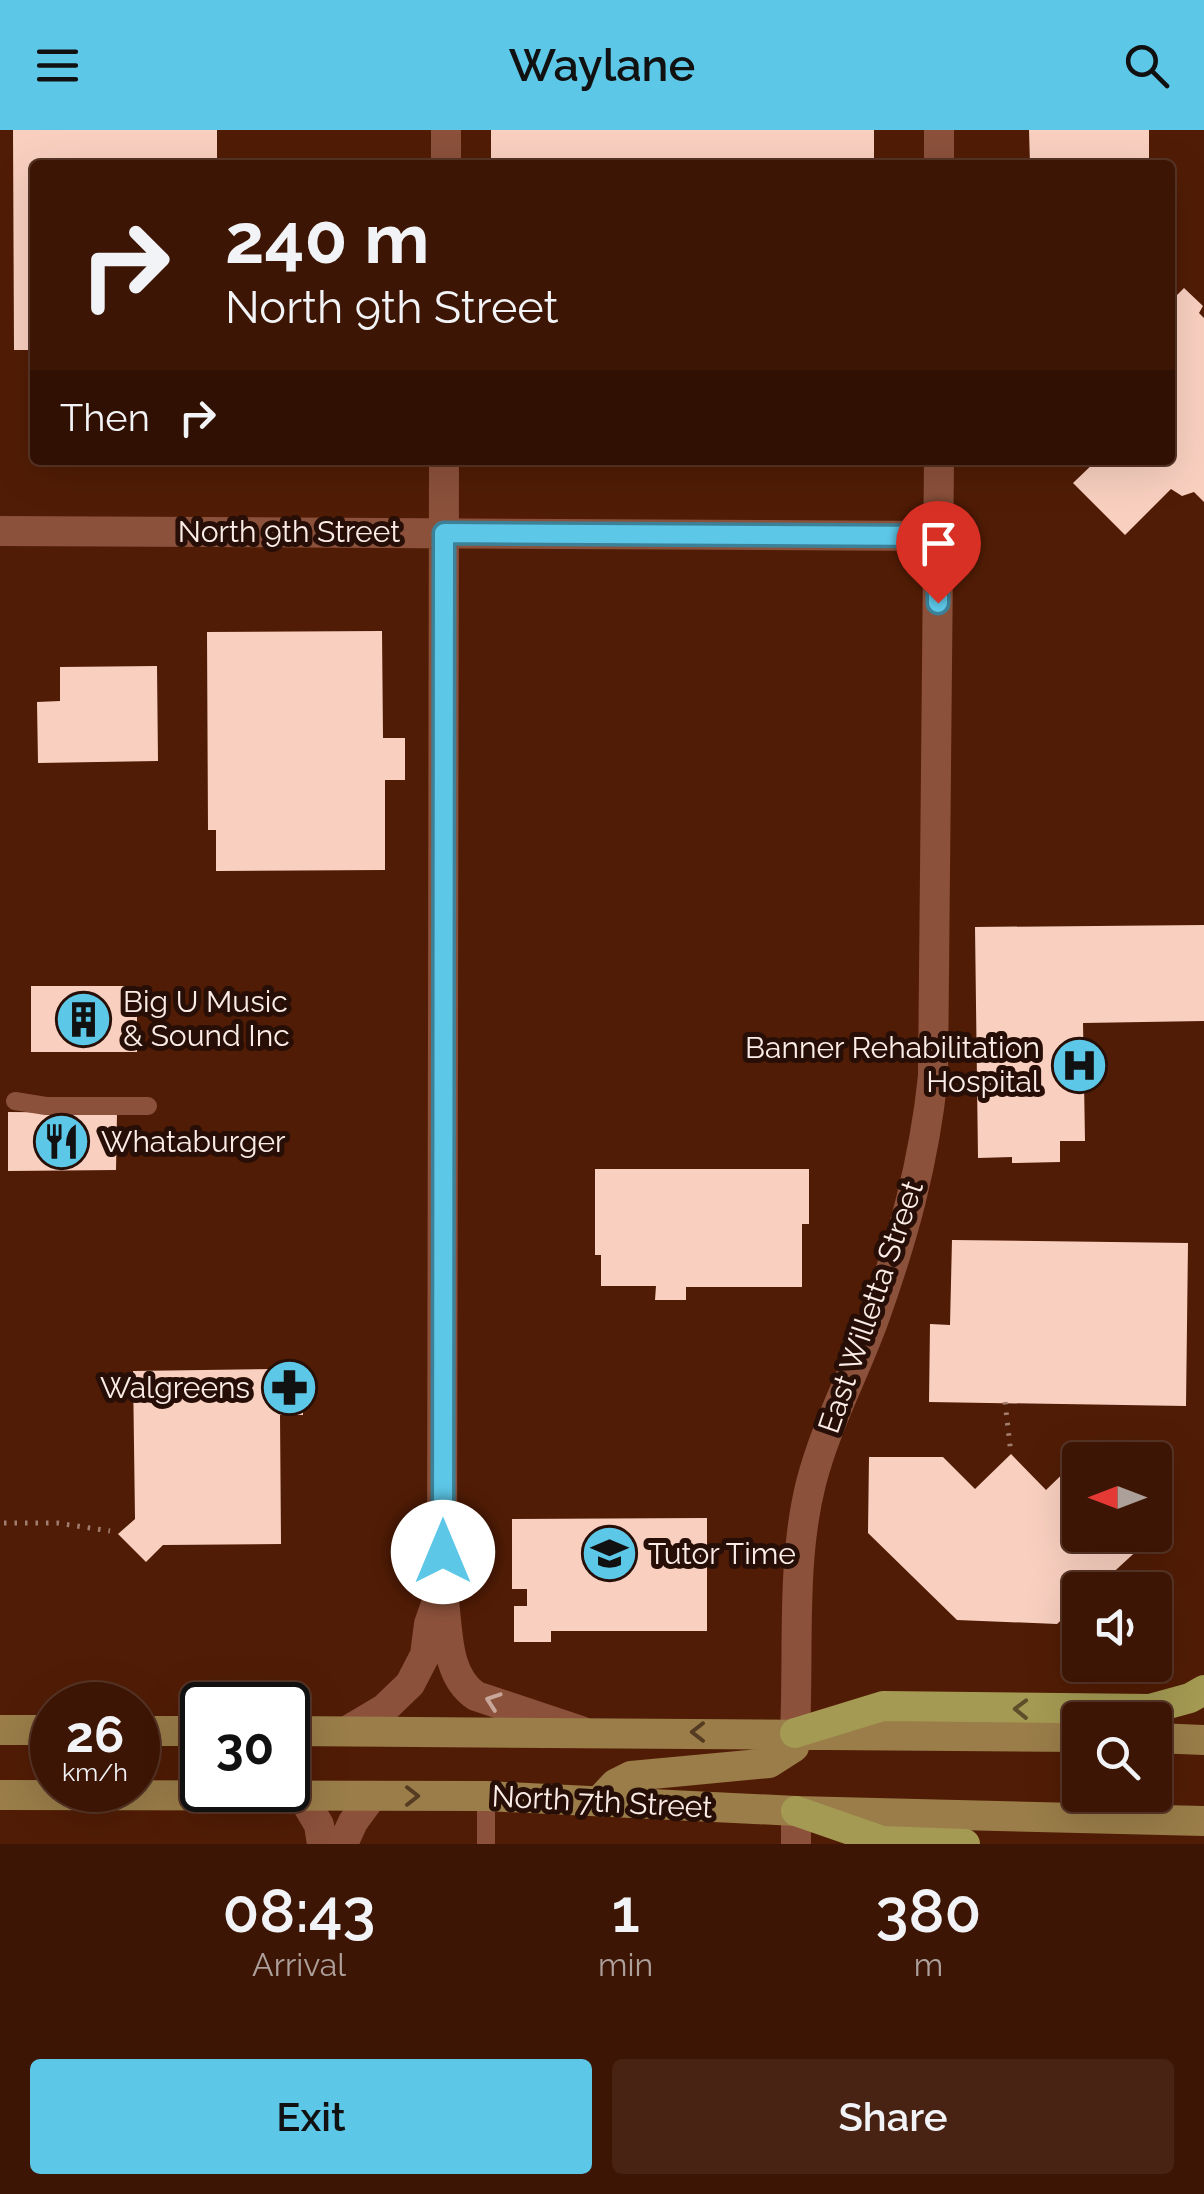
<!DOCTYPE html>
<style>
body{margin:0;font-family:Raleway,sans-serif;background:#482213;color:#f1f3f6;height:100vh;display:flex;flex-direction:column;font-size:38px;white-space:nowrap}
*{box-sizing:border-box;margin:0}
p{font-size:32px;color:#ad9f9a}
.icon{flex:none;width:55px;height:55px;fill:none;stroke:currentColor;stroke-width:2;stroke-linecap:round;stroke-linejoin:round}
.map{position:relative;height:1714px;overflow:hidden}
.sheet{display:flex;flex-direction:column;background:#3d1504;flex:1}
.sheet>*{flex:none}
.banner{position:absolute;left:30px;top:30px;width:1145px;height:305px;border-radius:10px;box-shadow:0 10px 40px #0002,0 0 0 2px #563426;background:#3d1504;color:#f1f3f6;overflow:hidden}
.needle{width:65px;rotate:270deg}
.fabs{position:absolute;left:1062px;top:1312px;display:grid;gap:20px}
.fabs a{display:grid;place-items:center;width:110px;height:110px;border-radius:10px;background:#3d1504;box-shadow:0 10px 40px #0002,0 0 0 2px #563426;font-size:50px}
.speed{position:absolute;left:30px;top:1552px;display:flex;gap:20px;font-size:50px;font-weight:700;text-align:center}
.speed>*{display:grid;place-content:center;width:130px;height:130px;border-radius:50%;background:#3d1504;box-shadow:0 10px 40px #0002,0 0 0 2px #563426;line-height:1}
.speed small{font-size:25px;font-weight:400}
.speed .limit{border:5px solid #111;border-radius:15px;background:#fff;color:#111}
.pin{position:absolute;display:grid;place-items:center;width:85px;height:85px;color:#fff;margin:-102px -42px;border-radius:50% 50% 50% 0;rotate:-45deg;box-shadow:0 0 10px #0007}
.pin .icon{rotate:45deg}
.me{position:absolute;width:110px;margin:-55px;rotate:0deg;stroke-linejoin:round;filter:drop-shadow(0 0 8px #0008)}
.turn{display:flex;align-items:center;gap:35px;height:210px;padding:0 30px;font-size:45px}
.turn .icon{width:130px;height:130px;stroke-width:2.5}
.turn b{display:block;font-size:70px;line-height:85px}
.then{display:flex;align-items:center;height:95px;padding:0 30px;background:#0003;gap:20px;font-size:38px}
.eta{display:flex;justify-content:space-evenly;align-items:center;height:170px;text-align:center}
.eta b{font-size:60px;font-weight:600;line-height:70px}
.action{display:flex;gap:20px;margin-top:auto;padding:20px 30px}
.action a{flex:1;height:115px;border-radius:10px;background:#5dc7e8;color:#111;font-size:40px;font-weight:600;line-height:115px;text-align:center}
.action a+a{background:#482213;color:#f1f3f6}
header{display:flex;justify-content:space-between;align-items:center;height:130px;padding:0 30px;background:#5dc7e8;color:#111;font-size:45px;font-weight:600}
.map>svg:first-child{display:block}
.building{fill:#f9d0c0}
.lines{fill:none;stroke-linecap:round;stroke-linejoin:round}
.path{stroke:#a17e70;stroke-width:5;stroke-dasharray:2.5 8;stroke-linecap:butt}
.service{stroke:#8b513b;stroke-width:18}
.minor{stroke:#8b513b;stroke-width:30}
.primary{stroke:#9a7d49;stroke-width:30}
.motorway{stroke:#a49a53;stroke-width:30}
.oneway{stroke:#c9a69a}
.oneway2{stroke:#5f4e29}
.oneway3{stroke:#553b21}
.route-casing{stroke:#3c8197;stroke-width:25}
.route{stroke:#5dc7e8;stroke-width:18}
.labels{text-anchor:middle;stroke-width:10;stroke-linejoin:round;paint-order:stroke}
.street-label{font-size:30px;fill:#fbece7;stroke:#270f07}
.poi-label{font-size:30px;fill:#fbece7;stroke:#270f07;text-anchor:start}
</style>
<header><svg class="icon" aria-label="menu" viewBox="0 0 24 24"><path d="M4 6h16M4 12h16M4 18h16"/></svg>Waylane<svg class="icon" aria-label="search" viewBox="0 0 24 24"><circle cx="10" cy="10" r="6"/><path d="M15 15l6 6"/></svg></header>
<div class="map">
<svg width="1204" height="1714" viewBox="0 0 1204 1714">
<rect width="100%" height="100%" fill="#511c05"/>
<path class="building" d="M13,0h204v35h-182v185h-21z
M491,0h383v35h-383z
M1029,0h120v35h-119z
M1184,158l19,18 -4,7 5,5v184l-10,-10 -12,4 -11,-7 -46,46 -52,-52 24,-23h73v-168l5,5z
M382,501l1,107h22v42h-20v90l-169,1v-41h-8l-1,-198z
M157,536l1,95 -120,2 -1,-61 23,-1v-34z
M1204,795v96l-121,2 2,118h-25v21l-48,1v-6l-34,1 -3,-231z
M31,856h106v66h-106z
M8,982l109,1 -1,57 -108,1z
M595,1039h214v55h-7v63h-116v13h-31l1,-14h-55v-31h-6z
M952,1110l236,3 -2,163 -257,-4 1,-78 20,1z
M279,1239l1,15h23v31h-23l1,129 -118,1 -17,17 -28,-28 17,-15 -2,-148z
M1011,1324l35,36 34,-33v78h74l-60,55h-14v13l-23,21 -100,-4 -89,-87 1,-76h74l32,32z
M707,1388v113h-156v11h-37v-36h13v-17h-15v-70z"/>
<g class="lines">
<path class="path" d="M1005,1272l6,52
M4,1393h53l53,8"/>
<path class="service" d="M15,971l31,5h102
M486,1714v-48"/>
<path class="minor" d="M446,35v-35
M939,35v-35
M444,330l-2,1127c7,37 1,87 34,109l105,35
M0,401l938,5
M347,1601l37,-22 26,-25 15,-29 4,-31 12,-34
M795,1603c4,-83 -4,-170 16,-250 15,-58 43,-109 63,-164 29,-81 50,-156 59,-243l6,-616
M302,1666l17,29 3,19
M796,1681v33
M343,1714l10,-22 19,-26"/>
<path class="primary" d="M0,1600h52
M138,1601h64
M288,1601l792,6
M1155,1608l49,2
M0,1665l486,1 310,15 408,10
M599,1671l16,-17 16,-8 138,-13 25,-16 1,-14"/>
<path class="motorway" d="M795,1603l88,-27 267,3 40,-11 14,-8
M796,1681l86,30 83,3"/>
</g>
<defs><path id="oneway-chevron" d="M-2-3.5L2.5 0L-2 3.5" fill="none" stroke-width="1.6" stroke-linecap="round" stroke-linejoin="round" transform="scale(2.5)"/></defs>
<use class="oneway" href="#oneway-chevron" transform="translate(493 1571) rotate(-161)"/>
<use class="oneway2" href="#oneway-chevron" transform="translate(1021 1579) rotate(-179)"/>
<g class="oneway3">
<use href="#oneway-chevron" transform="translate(698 1602) rotate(-180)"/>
<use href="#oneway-chevron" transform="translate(412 1666)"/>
</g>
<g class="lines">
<defs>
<path id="route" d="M443,1422l1,-1019 494,3v67"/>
</defs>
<use href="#route" class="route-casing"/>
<use href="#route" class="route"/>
</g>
<defs>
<symbol id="building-disc" viewBox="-11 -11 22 22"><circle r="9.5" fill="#5dc7e8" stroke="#270f07"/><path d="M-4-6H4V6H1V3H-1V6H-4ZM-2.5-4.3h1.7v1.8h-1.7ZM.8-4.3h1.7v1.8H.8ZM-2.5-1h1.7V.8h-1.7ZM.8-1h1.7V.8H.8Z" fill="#111"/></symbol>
<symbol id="hospital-disc" viewBox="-11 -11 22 22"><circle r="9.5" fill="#5dc7e8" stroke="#270f07"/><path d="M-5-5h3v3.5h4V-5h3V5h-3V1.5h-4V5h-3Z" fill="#111"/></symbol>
<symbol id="restaurant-disc" viewBox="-11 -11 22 22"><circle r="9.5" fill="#5dc7e8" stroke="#270f07"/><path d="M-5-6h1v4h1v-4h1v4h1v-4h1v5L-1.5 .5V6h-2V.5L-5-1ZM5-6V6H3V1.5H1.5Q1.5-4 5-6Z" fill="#111"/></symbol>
<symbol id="pharmacy-disc" viewBox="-11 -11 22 22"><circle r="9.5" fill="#5dc7e8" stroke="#270f07"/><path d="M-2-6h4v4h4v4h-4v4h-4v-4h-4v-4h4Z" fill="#111"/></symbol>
<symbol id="school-disc" viewBox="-11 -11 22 22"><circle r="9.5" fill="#5dc7e8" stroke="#270f07"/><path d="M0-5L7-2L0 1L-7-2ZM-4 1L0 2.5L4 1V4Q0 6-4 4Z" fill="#111"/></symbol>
</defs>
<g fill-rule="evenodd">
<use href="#building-disc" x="52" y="858" width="63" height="63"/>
<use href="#hospital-disc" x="1048" y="904" width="63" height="63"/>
<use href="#restaurant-disc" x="30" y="980" width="63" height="63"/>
<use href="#pharmacy-disc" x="258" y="1226" width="63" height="63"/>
<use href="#school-disc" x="578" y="1392" width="63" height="63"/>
</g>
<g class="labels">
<g class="street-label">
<text x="289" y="412">North 9th Street</text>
<text transform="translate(871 1177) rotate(-71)" y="10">East Willetta Street</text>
<text transform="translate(602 1672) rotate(3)" y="10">North 7th Street</text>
</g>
<g class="poi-label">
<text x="123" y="882">Big U Music<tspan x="123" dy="34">&amp; Sound Inc</tspan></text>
<text x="1040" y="928" text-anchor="end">Banner Rehabilitation<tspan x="1040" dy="34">Hospital</tspan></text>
<text x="101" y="1022">Whataburger</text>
<text x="250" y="1268" text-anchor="end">Walgreens</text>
<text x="648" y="1434">Tutor Time</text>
</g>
</g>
</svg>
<div class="fabs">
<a><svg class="needle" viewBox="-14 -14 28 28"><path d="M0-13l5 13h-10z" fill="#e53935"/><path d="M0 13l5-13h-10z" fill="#ad9f9a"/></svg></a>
<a><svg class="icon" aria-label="sound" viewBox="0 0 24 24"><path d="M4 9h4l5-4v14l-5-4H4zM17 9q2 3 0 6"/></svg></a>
<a><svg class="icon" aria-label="search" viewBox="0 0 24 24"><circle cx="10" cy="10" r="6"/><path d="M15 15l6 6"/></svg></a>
</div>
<div class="speed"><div>26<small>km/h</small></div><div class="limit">30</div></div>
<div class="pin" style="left:938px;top:473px;background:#d93025"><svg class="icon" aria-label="arrive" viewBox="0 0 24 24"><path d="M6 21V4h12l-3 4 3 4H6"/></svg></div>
<svg class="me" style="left:443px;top:1422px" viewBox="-20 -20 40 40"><circle r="19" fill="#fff"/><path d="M0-13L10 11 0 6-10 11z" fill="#5dc7e8"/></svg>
<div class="banner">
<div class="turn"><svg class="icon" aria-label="right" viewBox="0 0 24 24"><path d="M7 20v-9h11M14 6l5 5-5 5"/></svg><div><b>240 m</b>North 9th Street</div></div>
<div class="then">Then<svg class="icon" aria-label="right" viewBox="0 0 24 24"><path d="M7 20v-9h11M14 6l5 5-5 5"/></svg></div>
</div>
</div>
<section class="sheet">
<div class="eta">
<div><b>08:43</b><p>Arrival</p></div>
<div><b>1</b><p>min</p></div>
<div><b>380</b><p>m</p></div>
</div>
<div class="action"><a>Exit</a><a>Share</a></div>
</section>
